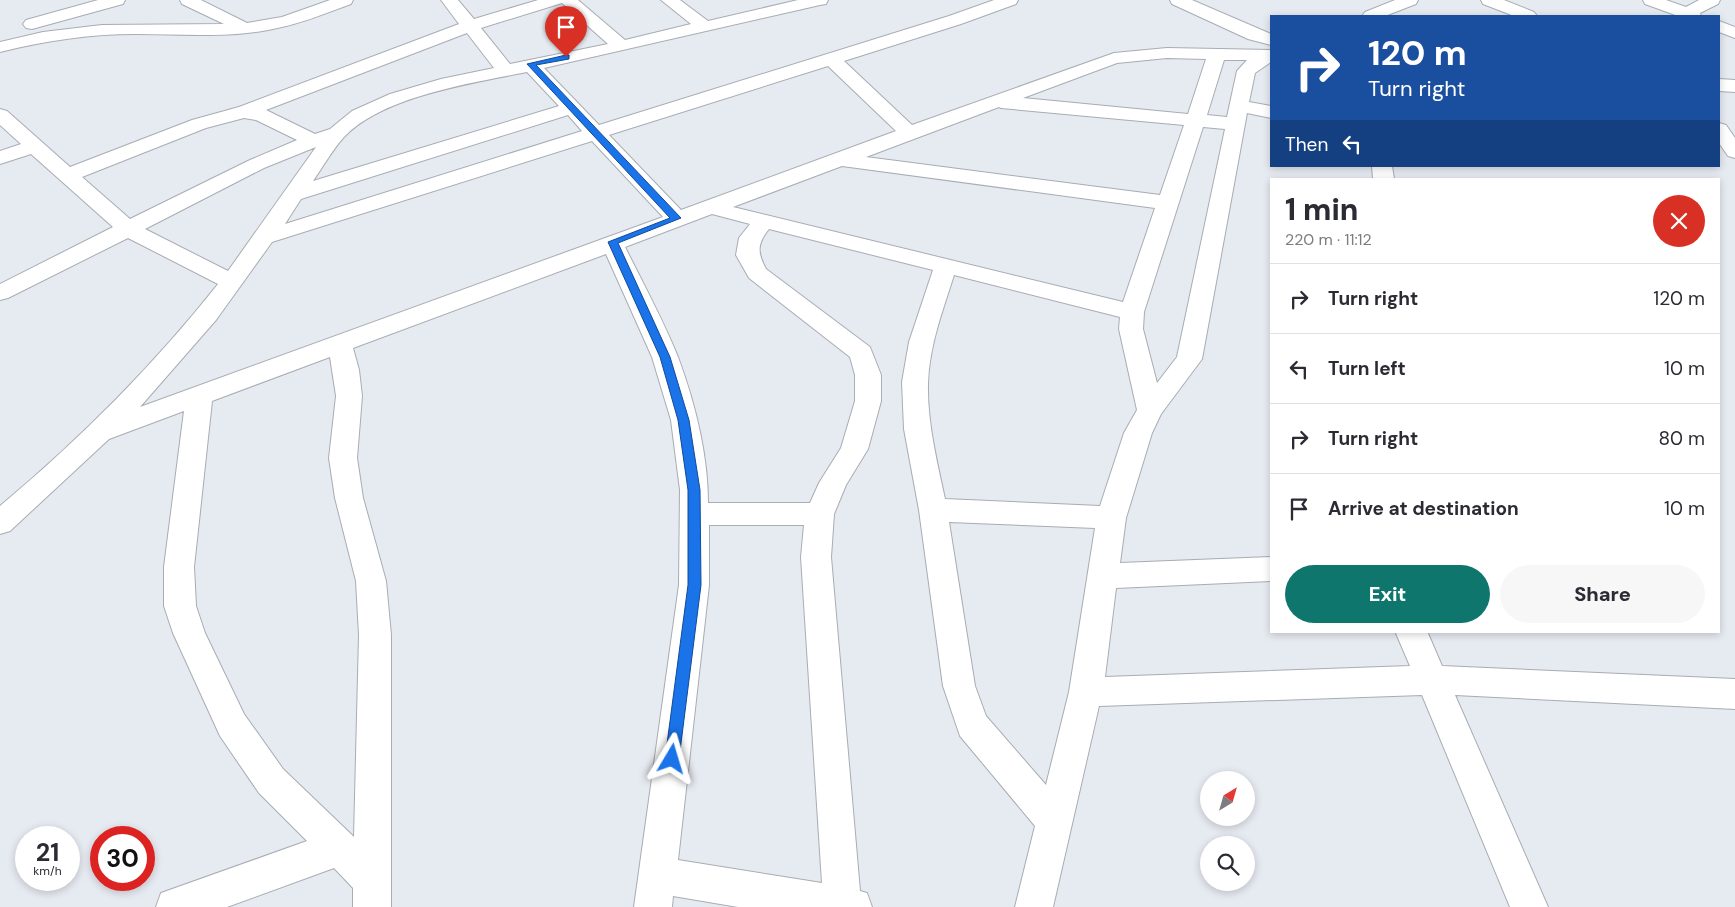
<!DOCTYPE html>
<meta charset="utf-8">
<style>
body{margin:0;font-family:"DM Sans",sans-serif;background:#f7f7f7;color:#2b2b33;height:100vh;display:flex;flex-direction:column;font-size:19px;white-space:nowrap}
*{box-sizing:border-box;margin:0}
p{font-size:16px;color:#7c7c81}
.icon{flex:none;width:28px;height:28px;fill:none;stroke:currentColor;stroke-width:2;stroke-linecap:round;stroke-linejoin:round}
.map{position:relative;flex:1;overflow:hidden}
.panel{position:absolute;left:1270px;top:178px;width:450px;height:455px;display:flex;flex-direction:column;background:#fff;border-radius:0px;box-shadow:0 2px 8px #0003}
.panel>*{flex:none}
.guide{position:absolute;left:1270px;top:15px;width:450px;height:152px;border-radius:0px;box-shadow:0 2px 8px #0003;background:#1a4fa0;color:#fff;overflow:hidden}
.needle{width:32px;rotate:37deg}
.controls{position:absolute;left:1200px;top:771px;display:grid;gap:10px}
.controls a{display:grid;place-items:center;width:55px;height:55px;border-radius:50%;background:#fff;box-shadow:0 2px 8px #0003;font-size:25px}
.speed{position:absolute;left:15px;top:826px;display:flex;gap:10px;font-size:25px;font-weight:700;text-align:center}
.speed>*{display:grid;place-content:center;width:65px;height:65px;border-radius:50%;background:#fff;box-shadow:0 2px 8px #0003;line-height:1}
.speed small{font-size:12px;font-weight:400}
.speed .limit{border:8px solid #d22;background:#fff;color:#111}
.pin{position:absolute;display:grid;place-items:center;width:42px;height:42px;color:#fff;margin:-51px -21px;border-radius:50% 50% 50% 0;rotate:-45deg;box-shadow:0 0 5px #0007}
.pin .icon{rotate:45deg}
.me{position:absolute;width:55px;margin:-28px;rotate:7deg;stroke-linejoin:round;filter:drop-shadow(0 0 4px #0008)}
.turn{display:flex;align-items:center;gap:18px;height:105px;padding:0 15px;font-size:22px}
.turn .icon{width:65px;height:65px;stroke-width:2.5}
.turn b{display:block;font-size:35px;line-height:42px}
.then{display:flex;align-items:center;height:48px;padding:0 15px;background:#0003;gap:10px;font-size:19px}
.round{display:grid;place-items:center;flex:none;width:52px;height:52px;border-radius:26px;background:#f7f7f7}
.summary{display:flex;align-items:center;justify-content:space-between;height:85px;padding:0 15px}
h1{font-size:30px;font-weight:800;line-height:38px}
.primary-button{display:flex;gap:10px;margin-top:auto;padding:10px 15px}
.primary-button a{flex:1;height:58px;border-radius:30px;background:#0f766e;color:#fff;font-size:20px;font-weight:800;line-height:58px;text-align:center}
.primary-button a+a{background:#f7f7f7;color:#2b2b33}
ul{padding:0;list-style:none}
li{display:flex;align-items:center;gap:15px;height:70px;padding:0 15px;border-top:1px solid #e1e1e2}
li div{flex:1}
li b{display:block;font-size:19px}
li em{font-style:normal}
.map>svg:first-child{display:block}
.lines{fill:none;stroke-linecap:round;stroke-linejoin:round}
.street-casing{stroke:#a8acb3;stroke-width:2}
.street{fill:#fff;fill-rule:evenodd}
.route{fill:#1a73e8;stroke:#114b97}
</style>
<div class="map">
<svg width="1735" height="907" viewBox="0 0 1735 907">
<rect width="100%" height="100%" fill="#e6eaf1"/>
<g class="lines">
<defs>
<path id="street" d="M98,0h27l-2,4 -91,25 -6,-1 -3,-4 3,-4z
M180,0h21l46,23 35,-6 48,-17h23l-2,4c-27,10 -54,21 -83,26 -44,8 -89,4 -133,4 -46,0 -91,7 -135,18v-10l43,-10 59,-7 122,-1 -42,-20z
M441,0h17l16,19 64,-19h40l47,40 66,-16 -30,-24h19l28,21 90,-21h30l-2,4 -6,1 -276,63 55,57 350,-109 45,-16h24l-2,4 -55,20 -117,37 68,64 202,-72 53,-5 104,2v12l-16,11 -6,29 22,4v12l-24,-5 -45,246 -41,55 -9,19 -26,85 -6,45 151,-6v24l-155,7 -11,89 305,-11 -15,-35h32l15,35 293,13v30l-280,-14 93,212h-38l-88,-212 -323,11 -46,201h-38l20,-81 -75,-90 -17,-50 -24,-176 -15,-81 -2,-47 7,-40 24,-72 -164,-41c-12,15 -12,23 -3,40l104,78 11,28v26l-13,48 -22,36 -12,29 -3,43 29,334 7,2 5,14h-134l-65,-11 -1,11h-38l45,-322 1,-95 -9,-70 -19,-63 -46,-103 -253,94 6,22 3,26 -5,62 6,40 23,83 5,54v272h-38v-19l-19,-20 -107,39h-71l5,-14 146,-52 -48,-48 -39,-57 -47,-103 -9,-27v-39l20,-156 -75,28 -99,92 -10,3v-28c80,-67 153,-140 218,-222l-90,-46 -120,60 -8,2v-16l113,-57 -82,-73 -31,10v-13l21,-7 -21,-19v-16l7,2 63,56 122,-47 47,-13 220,-83zM562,3l46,41 -98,20 -29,-36zM467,33l27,35 -53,11 -51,15 -38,17 -22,18 -15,5 -49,-24zM1167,58l39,1 -18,55 -165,-16 94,-35zM1224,60h23l-10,11 -10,46 -20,-2zM828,66l68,65 -215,79 -72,-75zM527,72l32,34 -246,75c10,-14 19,-31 31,-44 39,-41 129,-54 183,-65zM999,107l2,1 183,17 -24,70 -294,-38zM568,115l14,16 -297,93 16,-25zM244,118l12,2 41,20 -47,20 -120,59 -48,-42 124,-49zM1203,127l22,2 -48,228 -20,26 -14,-54 1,-17zM592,141l71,76 -523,190 76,-87 56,-78zM316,147l-88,124 -83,-42 119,-61zM842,166l313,42 -32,94 -390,-95zM712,214l38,10 -11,14 -3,17 13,23 101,79 5,18v26l-14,47 -22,35 -9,20h-102c0,-49 -13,-100 -30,-146 -15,-37 -35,-74 -53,-110zM954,275l166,42 -1,12 18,81 -13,23 -24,73 -155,-7c-8,-38 -18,-77 -17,-116 1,-37 15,-73 26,-108zM330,357l6,39 -7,62 6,40 21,83 3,54 -5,202 -71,-68 -39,-55 -39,-81 -9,-27 -2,-39 18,-166zM949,522l146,6 -26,164 -23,93 -60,-69 -11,-30zM709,525h95l-3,32 21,326 -144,-23 31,-275z
M1170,0h22l79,34v11l-23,-6 -76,-35z
M1395,0h23l-2,4 -31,12h-23l3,-4z
M1481,0h23l30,12 3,4h-23l-31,-12z
M1643,0h23l20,7 13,-7h21l-2,4 -18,9 1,3h-23l-33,-12z
M1719,21l16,6v11l-16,-6z
M1719,79l16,1v12l-16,-1z
M1719,123l7,2 9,13v20l-7,-2 -9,-13z
M1372,166h20l2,13h-21z"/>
</defs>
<use href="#street" class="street-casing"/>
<use href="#street" class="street"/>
</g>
<path class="route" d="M566,55h3v4l-33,6 145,153 -63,25 52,114 19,63 11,70 1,95 -22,174 -2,5 -5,2 -5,-2 -2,-5 23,-174v-95l-10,-70 -18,-63 -52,-115 62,-24 -143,-154z"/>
</svg>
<div class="controls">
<a><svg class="needle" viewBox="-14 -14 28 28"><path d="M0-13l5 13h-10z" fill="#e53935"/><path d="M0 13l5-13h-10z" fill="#7c7c81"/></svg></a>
<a><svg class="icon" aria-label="search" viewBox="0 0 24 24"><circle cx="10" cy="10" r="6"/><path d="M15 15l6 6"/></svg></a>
</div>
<div class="speed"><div>21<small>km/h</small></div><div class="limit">30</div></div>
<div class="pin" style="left:566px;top:57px;background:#d93025"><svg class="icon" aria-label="arrive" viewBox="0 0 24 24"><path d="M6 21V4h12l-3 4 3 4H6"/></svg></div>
<svg class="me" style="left:672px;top:759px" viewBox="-20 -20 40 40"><path d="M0-17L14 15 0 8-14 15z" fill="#1a73e8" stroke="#fff" stroke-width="4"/></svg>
<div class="guide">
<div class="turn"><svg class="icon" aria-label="right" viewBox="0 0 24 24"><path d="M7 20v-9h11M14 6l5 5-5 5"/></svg><div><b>120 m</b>Turn right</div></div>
<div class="then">Then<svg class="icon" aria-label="left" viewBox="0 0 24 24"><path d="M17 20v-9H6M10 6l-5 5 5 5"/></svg></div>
</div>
<section class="panel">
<div class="summary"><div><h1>1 min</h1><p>220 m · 11:12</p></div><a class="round" style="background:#d93025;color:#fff"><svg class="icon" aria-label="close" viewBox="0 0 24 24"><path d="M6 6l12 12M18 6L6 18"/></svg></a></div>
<ul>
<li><svg class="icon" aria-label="right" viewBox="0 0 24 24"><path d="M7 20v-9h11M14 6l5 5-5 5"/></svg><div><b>Turn right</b></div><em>120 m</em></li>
<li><svg class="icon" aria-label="left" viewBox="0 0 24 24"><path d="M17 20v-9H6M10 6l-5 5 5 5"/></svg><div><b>Turn left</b></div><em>10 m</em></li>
<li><svg class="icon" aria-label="right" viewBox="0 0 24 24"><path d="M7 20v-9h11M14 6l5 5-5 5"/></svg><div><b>Turn right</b></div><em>80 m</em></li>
<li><svg class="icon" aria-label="arrive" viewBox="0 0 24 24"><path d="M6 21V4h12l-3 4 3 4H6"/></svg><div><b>Arrive at destination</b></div><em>10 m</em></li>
</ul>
<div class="primary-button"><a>Exit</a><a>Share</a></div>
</section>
</div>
